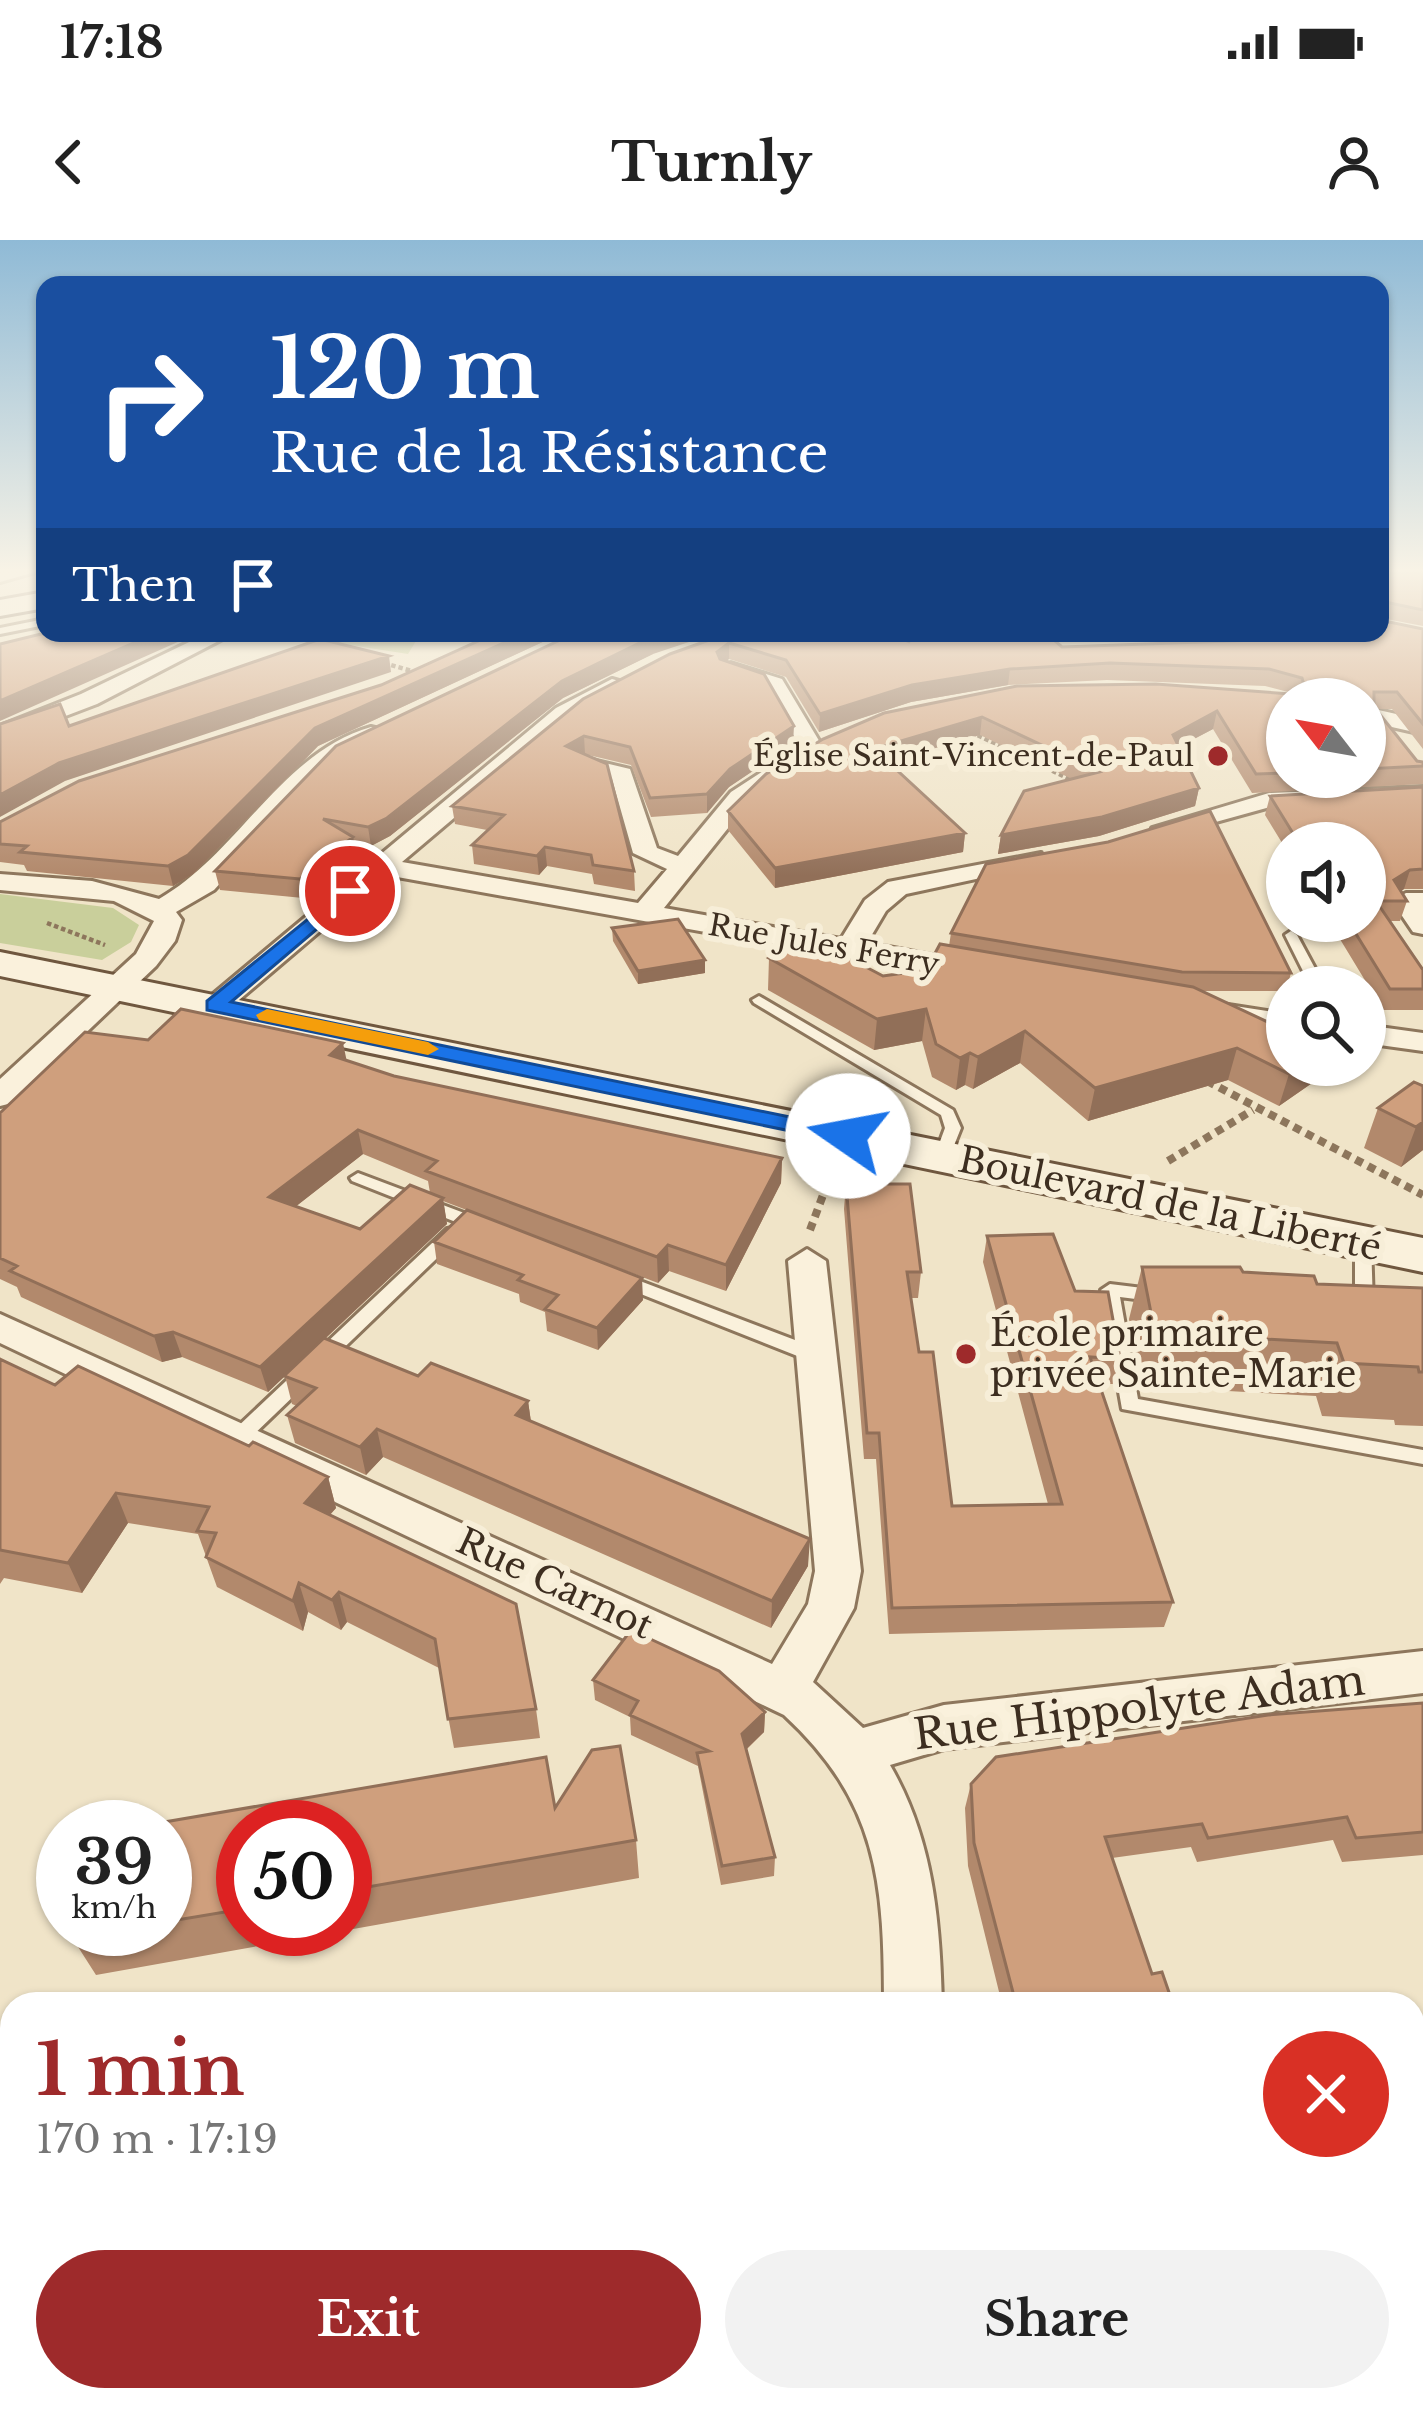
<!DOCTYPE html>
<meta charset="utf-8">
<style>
body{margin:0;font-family:"Libre Baskerville",serif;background:#f2f2f2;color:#222;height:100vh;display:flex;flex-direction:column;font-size:45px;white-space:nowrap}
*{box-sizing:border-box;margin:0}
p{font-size:39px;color:#767676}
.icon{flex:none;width:66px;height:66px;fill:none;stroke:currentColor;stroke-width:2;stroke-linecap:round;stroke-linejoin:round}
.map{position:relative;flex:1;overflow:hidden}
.panel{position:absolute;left:0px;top:1752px;width:1425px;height:420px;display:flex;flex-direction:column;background:#fff;border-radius:36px 36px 0 0;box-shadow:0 3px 9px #0004}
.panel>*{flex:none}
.hud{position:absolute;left:36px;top:36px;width:1353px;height:366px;border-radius:24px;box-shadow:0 3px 9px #0004;background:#1a4fa0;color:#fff;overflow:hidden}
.needle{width:78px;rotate:301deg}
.controls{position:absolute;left:1266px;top:438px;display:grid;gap:24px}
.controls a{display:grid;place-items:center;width:120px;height:120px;border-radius:50%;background:#fff;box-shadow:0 3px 9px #0004;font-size:60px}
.speed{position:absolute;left:36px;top:1560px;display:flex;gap:24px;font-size:60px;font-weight:700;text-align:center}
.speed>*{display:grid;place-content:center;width:156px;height:156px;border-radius:50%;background:#fff;box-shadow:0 3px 9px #0004;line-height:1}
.speed small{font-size:30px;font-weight:400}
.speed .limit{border:18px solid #d22;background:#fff;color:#111}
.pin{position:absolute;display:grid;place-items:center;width:102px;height:102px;color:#fff;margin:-51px;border:6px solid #fff;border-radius:50%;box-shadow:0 3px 12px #0007}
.me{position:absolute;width:132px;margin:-66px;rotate:282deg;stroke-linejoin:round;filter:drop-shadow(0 0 9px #0008)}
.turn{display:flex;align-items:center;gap:42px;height:252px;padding:0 36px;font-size:54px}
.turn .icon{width:156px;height:156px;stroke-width:2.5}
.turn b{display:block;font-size:84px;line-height:102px}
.then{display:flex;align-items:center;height:114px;padding:0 36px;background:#0003;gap:24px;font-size:45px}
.round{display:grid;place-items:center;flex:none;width:126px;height:126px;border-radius:63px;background:#f2f2f2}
.overview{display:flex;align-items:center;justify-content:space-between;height:204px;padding:0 36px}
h1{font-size:72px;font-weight:800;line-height:90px;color:#9e2a2b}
.button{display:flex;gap:24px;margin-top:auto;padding:24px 36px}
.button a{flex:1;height:138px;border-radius:72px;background:#9e2a2b;color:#fff;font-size:48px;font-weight:800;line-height:138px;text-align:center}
.button a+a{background:#f2f2f2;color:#222}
.status{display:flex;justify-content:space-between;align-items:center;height:84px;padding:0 60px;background:#fff;direction:ltr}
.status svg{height:33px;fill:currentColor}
header{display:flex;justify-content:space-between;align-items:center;height:156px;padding:0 36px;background:#fff;font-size:54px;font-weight:800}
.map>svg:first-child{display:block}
.green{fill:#c9cf9b}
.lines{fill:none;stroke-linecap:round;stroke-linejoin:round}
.lane-casing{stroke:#8d765c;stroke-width:6}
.street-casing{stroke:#8d765c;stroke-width:6}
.secondary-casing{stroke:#6f573f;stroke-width:6}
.path-far1{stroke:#8d765c;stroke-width:4.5;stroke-dasharray:4.5 3;stroke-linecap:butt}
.path{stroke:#8d765c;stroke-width:8;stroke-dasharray:8 6;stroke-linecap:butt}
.lane{fill:#faf1dc;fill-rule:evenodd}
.street{fill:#faf1dc;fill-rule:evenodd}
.secondary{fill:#faf1dc;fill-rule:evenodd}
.wall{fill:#b2896c;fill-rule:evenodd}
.shaded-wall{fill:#916f58}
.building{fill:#cf9f7d;stroke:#916f58;stroke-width:3}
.route{fill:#1a73e8;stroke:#114b97;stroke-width:3}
.slow{fill:#f59e0b}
.poi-dot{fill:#9e2a2b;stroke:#f7eed8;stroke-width:4.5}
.labels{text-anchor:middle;stroke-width:12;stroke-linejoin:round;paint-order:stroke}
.far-poi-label{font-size:30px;fill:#3d2e20;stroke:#f7eed8;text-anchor:end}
.far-street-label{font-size:30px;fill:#3d2e20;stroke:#f7eed8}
.street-label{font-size:36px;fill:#3d2e20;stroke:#f7eed8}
.poi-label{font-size:36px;fill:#3d2e20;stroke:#f7eed8;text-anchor:start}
.near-street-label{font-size:42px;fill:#3d2e20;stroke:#f7eed8}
</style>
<div class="status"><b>17:18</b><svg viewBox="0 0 49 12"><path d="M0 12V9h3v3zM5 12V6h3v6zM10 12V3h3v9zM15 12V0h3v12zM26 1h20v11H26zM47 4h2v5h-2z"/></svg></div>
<header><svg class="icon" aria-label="back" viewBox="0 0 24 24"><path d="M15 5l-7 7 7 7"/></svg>Turnly<svg class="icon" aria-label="person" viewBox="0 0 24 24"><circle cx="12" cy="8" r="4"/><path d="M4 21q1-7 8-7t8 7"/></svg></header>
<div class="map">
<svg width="1423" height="2172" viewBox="0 0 1423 2172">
<rect width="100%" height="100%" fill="#f0e4c8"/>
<path class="green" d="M273,393h148l-13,21z
M0,654l113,14 26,17 -8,17 -29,18 -102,-17z"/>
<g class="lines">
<defs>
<path id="lane" d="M45,379v6l-45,9v-6z
M1291,691l6,4 28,52h-14l-26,-52z
M759,756l194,114 8,18 -12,30 -6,2 -8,-5 10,-27 -4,-13 -187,-112 -2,-3z
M358,933l130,49 2,4 -2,4h-12l-124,-49 -2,-3z
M453,988l8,5 -2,4 -213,205h-14l-3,-5 3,-5 215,-203z
M1363,997l8,5 2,63 -9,6 -9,-6v-63z
M619,1033l205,78 2,5 -2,5h-14l-197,-78 -3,-4 3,-4z
M1110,1044l49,6 9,6 -9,6 -39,-5 18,102 285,51v14l-301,-55 -21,-119z"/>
<path id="street" d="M0,332h35l-35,10z
M208,393h26l-137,71 -97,37v-15l81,-32z
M1230,393h21l12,13c-14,10 -51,12 -65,2l39,-7z
M731,423l51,16 42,70 -75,53 -85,106 177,31 24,-39 23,-18 153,-29v12l-135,29 -20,17 -19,32 123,23 5,6 -5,6 -10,3 -594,-106 -160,136 -11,3 -15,-9 356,-297 56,-29 7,2v8l-47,29 -170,144 236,41 29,-34 -34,-16 -21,-74 -40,-14 12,-7 46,11 27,79 21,8 53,-64 69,-45 -33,-60 -43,-14 -3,-4z
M1365,467l58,13v14l-58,-13z
M371,487l8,2v10l-49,24 -116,127 -38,22 6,8 -7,21 -19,25 -144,137 -12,3v-27l136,-125 18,-33 -40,-20 -114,-11v-16l92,7 67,18c79,-45 122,-146 212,-172z
M1423,547v14l-153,6 -105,29 -13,-8 117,-35z
M1406,653h17v41l-10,-2 -21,-31z
M1209,762l78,12v18l-89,-15 -4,-6 4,-6z
M1365,785l58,8v18l-58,-8z
M807,1009l19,12 35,310 -7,37 -41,74 50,46 81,-23 479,-54v42l-479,56 -54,16c43,74 50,155 52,239h-58c0,-122 -6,-202 -100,-289l-784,-372v-29l772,350 36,-60 7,-33 -27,-310z
M873,2160h70v12h-70z"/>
<path id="secondary" d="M45,352v16l-45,8v-16z
M0,712l1423,286v34l-1423,-296z"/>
</defs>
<use href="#lane" class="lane-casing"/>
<use href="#street" class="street-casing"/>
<use href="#secondary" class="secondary-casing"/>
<path class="path-far1" d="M323,403l50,-10
M384,423l38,11
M971,492l105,50
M47,683l58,22"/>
<path class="path" d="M1207,841l216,114
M1168,921l85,-51
M810,990l22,-59"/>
<use href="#lane" class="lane"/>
<use href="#street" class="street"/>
<use href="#secondary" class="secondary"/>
</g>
<path class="wall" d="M1380,332h43v54l-42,-8z
M1381,381l42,8v120l-31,-40h-17l42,52 6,1v22l-171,9 -39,-64 -34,18 20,41 -4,18 -96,30 -101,18 3,-19 71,-56 -92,-44 -92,27 77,71 -2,19 -188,36 -47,-58v-19l156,-98 408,-20 -27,-7 -158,-6 -99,5 -97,17 -92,30 -33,-55 -57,-18 -3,2 67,83 -64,43 -22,26 -56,4 -20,-52 -47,-11 50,117 1,20 -41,-7 -2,-10 -45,-8 -8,9 -65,-11 -2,-19 15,-15 -32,-6 -3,-18 277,-173h499l-1,4 -161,5 -8,-9 -9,3 13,11 195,-7 3,-2 -5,-5h125zM1287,459h78v78h-78z
M496,393h66l-244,113 -125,128 -20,12 -146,-15 -3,-6 -24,-3v-40l381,-137z
M575,393l78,21 -90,44 -173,138 -19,10 -17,-3 3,13 -54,42 -83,-8 -5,-19z
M1423,547v102h-19l-3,2 6,10 -7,20h-11l34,49v40h-40l-54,-89h36v-78h-78v8l-22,-36 5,-19z
M612,688l93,45 -67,11 -25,-43z
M951,693l340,40 -5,18h-86l87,74h33l-5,16 -36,25 -51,-26 -140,41 -68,-58 -47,26 -8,-4 -9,5 -24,-13 -10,-36 -48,9 -106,-60 1,-32 114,18 43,-6 23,-24z
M148,800l198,20 48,16 388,82 -1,25 -55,108 -57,-20 -11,12 -215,-82 4,23 -122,115 93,37 110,25 3,21 277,144 -37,62 -388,-171 -17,18 -71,-32 -8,-28 10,-9 -5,-2 -7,-28 -17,16 -86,-35 -20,5 -141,-65 -4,-10 -17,-8v-166zM363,914l65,27 2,12 -70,36 -64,-23z
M1414,842l9,68 -22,17 -37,-19 14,-40z
M846,944l75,88 -3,26h-7l8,54 33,154 96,-2 -65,-242 4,-26 88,55 45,68 -7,25h-14l74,218 -9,25 -275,7 -13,-175h-12l-20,-250z
M434,1002l209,58 -45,50 -51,-19 -2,-19 -25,-10 -1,-8 -82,-30z
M1142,1027l101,5 74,12 106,4v138l-28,-1 -1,-5 -72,-4 -6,-20 -176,-10 -11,-67z
M0,1119l55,26 194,61 79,31 8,31 -6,7 206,194 4,29 -86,10 -15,-80 -92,-46 -6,8 -33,-18 -5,19 -86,-44 -19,-53 -70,-11 -46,70 -78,-15 -4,6z
M593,1440l172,32 -1,20 -18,18 29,107 -1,19 -53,9 -23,-119 -67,-31 -1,-18 -35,-17z
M1423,1463v152l-81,7 -9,-22 -136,22 -6,-15 -79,11 40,116 21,30h-171l-34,-138 -3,-58 6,-24z
M555,1568l81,32 3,38 -543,97 -23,-36 1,-10h91v-102zM243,1587h102v102h-102z
M12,1793v341l-12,2v-341z
M1423,1864v21l-6,-13z
M1079,2160h142l-68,12h-70z"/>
<path class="shaded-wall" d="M157,393h41l-198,88v-20z
M526,393h36l-244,113 -125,128 -20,12 -5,-20 147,-138z
M666,393h50l-63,21 -90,44 -173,138 -19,10 -3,-19 194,-146 90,-44z
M729,403v16l-12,9v-16z
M389,416l2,16 -326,109 -65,36v-22l59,-32z
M1010,429l-2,16 -97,17 -92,30 1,-18 92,-29z
M1217,471l-4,18 -44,23 4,-17z
M982,477l-2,18 -107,31 1,-17z
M794,486l-1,18 -64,43 -22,26v-19l23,-25z
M584,496l1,18 -19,-8z
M1199,548l-4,18 -96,30 -101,18 3,-19z
M965,593l-2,19 -188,36v-20z
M353,597l4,19 -54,42 -3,-19z
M545,607l2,19 -8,9 -2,-19z
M1410,630l-6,19 -16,11 6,-20z
M705,720v13l-67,11v-13z
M926,769l-4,32 -48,9 3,-31z
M1025,791l-5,32 -47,26 5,-32z
M343,803l5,24 -18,-12z
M1237,808l-9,32 -140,41 7,-33z
M970,813l-5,32 -9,5 4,-32z
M1301,825h19l-5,16 -36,25 10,-32z
M1423,882v28l-22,17 15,-40z
M358,890l5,24 -87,68 -7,-25z
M782,918l-1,25 -55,108v-26z
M443,958l4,26 -179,168 -8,-25z
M668,1005l1,26 -11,12 -1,-26z
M642,1038l1,22 -45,50 -1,-22z
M173,1092l9,25 -20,5 -8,-26z
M528,1161l4,28 -16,-14z
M377,1189l6,28 -17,18 -6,-28z
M328,1237l8,31 -23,25 -8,-30z
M116,1253l12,30 -46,70 -14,-30z
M810,1299l-2,27 -37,62 1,-27z
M299,1343l9,29 -5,19 -10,-30z
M339,1352l8,30 -6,8 -9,-30z
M765,1472l-1,20 -23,22 1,-20z
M12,1946v182l-12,-10v-96z"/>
<path class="building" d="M1380,332h43v38l-38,-8 -5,9z
M1380,380l43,9v95l-26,-32h-23v15l43,54 6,1v4l-58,3v-70h-78v74l-31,1 -39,-63 -44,24 26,53 -97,29 -101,18 23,-44 75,-19 -117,-55 -108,32 91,84 -190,35 -47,-57 38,-37 57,-35 61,-26 133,-27 139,-2 135,10 13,-9 -2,-7 -33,-9 -159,-6 -100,6 -98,16 -92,29 -34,-54 -57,-17 -12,9 3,7 44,15 30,52 -64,43 -23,25 -57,4 -20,-51 -46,-11 -18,10 41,18 27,107 -41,-6 -2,-10 -46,-8 -8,9 -65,-11 32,-30 -52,-9 131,-107 87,-45 59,-21h160l21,9 -8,-9h144l16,14 195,-7 11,-7h112z
M45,393h112l-157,68v-57z
M496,393h30l-211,95 -127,127 -20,11 -148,-14 7,-6 -27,-2v-22l79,-41 302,-96z
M575,393h91l-14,4 -90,44 -175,137 -19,9 -45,-8 30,18 -53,42 -85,-8 121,-125z
M320,399l69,17 -330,107 -59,32v-71l60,-20 9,22z
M1423,547v82l-13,1 -16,10 13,21h-31l47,69v19h-33l-42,-68h17v-78h-66l-29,-47z
M1210,571l81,162 -109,-1 -231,-39 35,-69 122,-22z
M678,679l27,41 -67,11 -26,-43z
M811,698l72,38 43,-6 14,-26 253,43 94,44v34h14l-12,9 -52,-26 -142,40 -70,-57 -47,26 -8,-4 -10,5 -24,-14 -10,-35 -49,10 -108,-61z
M181,769l162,34 -13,12 64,21 388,82 -56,107 -58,-20 -11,12 -231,-86 11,-10 -79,-31 -89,67 91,32 50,-44 33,13 -183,169 -87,-35 -19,4 -144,-65 7,-5 -17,-8v-145l85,-81 63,8z
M1414,842l9,4v36l-7,5 -38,-19z
M846,944h64l11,88h-14l12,80h14l19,154 110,-2 -75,-268 66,-2 22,57 33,1 12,67 -30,-2 83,245 -281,6 -13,-175h-12z
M467,970l175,68 -45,50 -52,-19 13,-14 -40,-15 5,-5 -89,-33z
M1142,1027h98l3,5 71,4 3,8 106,4v84h-4l-1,-5 -74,-4 -7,-20 -182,-10z
M324,1098l94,38 13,-13 97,38 -12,14 294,124 -38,62 -395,-172 -17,18 -73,-32 29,-27 -32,-12z
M0,1119l55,26 23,-19 171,80 4,-4 75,35 -23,26 211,101 20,105 -88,10 -13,-80 -96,-47 -7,8 -33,-17 -6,18 -87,-44 10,-24 -19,-2 12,-24 -93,-14 -48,70 -68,-13z
M631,1390l88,41 46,41 -23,22 33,123 -53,9 -25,-113 12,-2 -79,-36 8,-14 -45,-21z
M1423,1463v129l-67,6 -9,-21 -139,21 -6,-14 -97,13 47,137 10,-2 11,32h-157l-42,-161 -3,-59 25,-27 272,-42z
M620,1506l16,94 -291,51v-64h-102v82l-78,13v-95h-30l411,-70 9,51 37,-58z
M74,1689h54l-55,10z
M12,1793v153l-12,76v-227z
M1094,2160h56l-53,9z"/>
<linearGradient id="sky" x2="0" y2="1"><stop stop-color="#8fbad6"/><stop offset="0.52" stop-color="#f8f3e6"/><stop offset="1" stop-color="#f8f3e6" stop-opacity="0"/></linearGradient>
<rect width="1423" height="636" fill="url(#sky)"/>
<path class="route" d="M350,645l10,6 -3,4 -126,107 617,127 11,7 -11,7 -641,-133v-9z"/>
<path class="slow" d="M267,769l161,33 11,7 -11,6 -169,-35 -3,-5z"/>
<g class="poi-dot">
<circle cx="1218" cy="516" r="12"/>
<circle cx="966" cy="1114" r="12"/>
</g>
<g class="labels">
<g class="far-poi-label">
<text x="1194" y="526">Église Saint-Vincent-de-Paul</text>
</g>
<g class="far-street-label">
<text transform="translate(824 705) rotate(10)" y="10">Rue Jules Ferry</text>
</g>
<g class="street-label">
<text transform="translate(1170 963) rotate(12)" y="13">Boulevard de la Liberté</text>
<text transform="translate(555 1343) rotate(25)" y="13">Rue Carnot</text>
</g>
<g class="poi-label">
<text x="990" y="1106">École primaire<tspan x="990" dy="41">privée Sainte-Marie</tspan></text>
</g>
<g class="near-street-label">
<text transform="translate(1139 1467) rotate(-7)" y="15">Rue Hippolyte Adam</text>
</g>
</g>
</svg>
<div class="controls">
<a><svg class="needle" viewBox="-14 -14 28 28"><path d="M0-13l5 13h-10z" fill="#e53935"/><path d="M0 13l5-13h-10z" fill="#767676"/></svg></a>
<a><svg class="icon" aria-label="sound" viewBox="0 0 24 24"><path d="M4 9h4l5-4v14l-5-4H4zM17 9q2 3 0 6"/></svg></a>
<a><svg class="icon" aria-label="search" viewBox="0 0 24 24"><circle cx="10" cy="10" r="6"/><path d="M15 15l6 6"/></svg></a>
</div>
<div class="speed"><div>39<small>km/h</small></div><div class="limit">50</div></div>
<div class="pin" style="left:350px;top:651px;background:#d93025"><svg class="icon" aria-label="arrive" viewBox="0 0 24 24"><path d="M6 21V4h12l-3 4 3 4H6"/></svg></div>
<svg class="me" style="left:848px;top:896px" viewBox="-20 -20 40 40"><circle r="19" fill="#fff"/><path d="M0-13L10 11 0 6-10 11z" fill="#1a73e8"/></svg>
<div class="hud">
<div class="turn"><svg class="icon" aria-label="right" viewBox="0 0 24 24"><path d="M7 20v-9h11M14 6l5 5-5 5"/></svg><div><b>120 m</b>Rue de la Résistance</div></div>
<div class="then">Then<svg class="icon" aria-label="arrive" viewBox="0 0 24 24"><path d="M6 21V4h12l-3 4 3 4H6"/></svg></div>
</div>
<section class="panel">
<div class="overview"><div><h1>1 min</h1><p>170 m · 17:19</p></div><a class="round" style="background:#d93025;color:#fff"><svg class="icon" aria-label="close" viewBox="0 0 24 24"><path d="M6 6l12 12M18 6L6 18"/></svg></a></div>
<div class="button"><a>Exit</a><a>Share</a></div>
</section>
</div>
